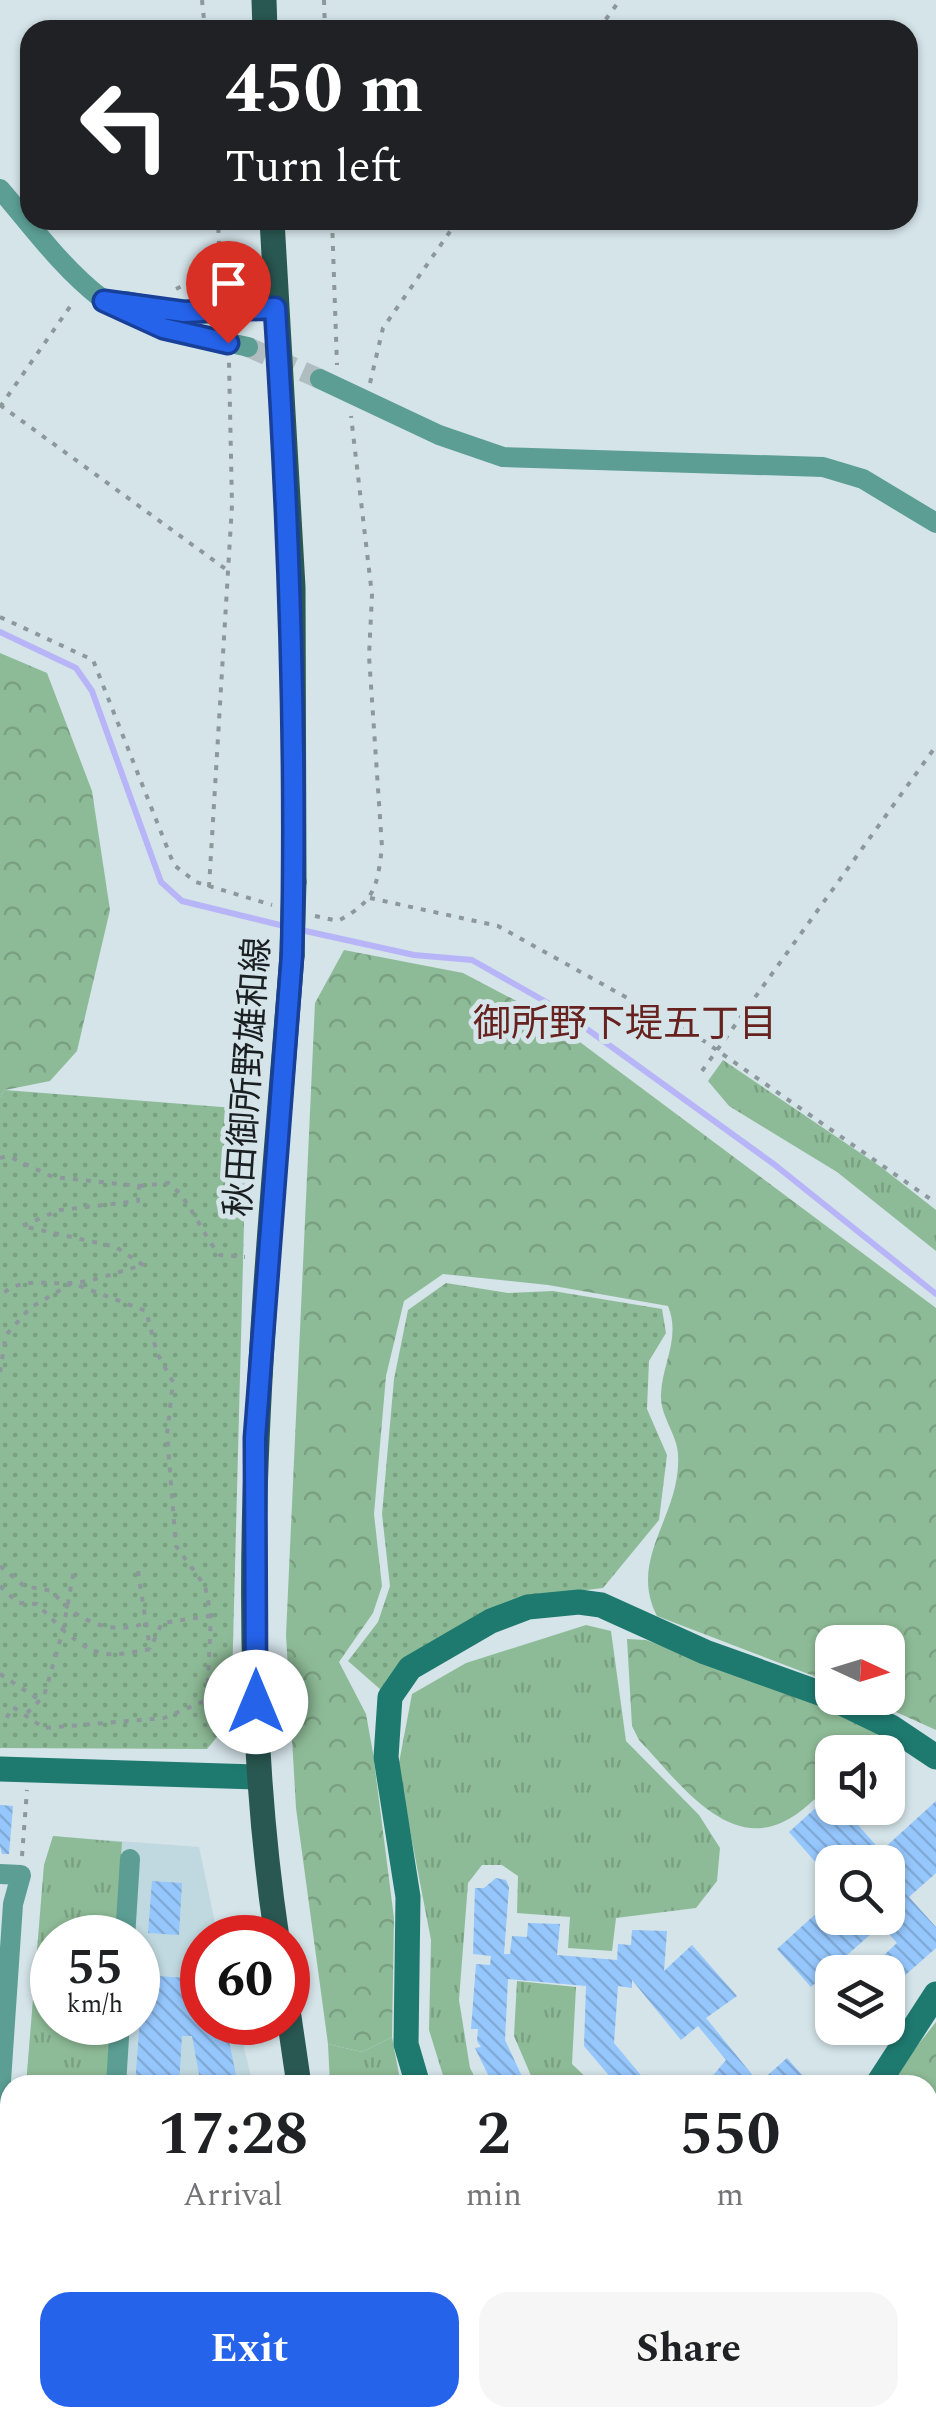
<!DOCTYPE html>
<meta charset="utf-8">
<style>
body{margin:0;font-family:Spectral,"Noto Sans JP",serif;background:#f6f6f6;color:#202124;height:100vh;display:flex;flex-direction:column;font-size:38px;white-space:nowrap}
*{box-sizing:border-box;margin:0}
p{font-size:32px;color:#757577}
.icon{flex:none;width:55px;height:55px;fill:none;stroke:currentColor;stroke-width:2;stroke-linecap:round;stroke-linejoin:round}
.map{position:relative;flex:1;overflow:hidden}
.sheet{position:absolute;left:0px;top:2075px;width:938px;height:352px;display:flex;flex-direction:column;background:#fff;border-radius:30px 30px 0 0;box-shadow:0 2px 8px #0004}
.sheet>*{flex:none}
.top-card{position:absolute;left:20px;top:20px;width:898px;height:210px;border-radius:30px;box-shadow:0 2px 8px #0004;background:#202124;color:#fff;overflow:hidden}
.needle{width:65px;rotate:94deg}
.controls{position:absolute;left:815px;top:1625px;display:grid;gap:20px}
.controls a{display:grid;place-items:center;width:90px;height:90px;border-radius:20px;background:#fff;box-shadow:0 2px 8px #0004;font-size:50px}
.speed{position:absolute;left:30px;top:1915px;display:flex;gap:20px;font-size:50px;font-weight:700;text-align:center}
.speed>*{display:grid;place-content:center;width:130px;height:130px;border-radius:50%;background:#fff;box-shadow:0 2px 8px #0004;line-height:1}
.speed small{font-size:25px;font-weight:400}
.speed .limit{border:15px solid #d22;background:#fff;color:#111}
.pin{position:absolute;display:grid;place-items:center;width:85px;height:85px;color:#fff;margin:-102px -42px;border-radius:50% 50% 50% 0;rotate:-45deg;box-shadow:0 0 10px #0007}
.pin .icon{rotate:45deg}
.me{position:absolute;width:110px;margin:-55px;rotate:0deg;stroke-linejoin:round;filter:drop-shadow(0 0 8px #0008)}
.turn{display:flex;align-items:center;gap:35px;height:210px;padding:0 40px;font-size:45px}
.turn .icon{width:130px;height:130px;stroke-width:2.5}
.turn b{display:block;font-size:70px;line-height:85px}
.eta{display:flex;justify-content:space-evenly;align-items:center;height:170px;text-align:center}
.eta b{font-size:60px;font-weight:700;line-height:70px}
.cta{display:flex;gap:20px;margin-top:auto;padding:20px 40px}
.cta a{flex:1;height:115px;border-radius:30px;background:#2563eb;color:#fff;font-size:40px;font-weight:700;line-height:115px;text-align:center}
.cta a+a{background:#f6f6f6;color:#202124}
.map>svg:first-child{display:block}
.built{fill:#c0d8df;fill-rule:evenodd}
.grass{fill:url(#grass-tufts)}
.forest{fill:url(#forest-crowns)}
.park{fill:url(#park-dots)}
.pitch{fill:#8ebb97}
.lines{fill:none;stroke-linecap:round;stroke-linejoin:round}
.stream{stroke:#b7b5f7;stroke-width:6}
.building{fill:url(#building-back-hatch)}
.street-tunnel{stroke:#afbdc1;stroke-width:20;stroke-dasharray:20 10;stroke-linecap:butt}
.path{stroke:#8d989c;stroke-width:4;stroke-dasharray:5 8;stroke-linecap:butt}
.street{stroke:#5c9e94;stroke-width:20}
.secondary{stroke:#1e796f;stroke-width:25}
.primary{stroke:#295751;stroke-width:25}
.primary-bridge{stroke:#295751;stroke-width:25}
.route-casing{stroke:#184099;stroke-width:25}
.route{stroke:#2563eb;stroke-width:18}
.labels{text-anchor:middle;stroke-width:10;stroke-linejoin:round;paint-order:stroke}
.street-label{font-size:35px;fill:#1a1f21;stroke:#d4e4e9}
.neighbourhood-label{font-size:38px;fill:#67221f;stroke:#d4e4e9}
</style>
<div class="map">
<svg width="936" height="2427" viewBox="0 0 936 2427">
<defs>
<pattern id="grass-tufts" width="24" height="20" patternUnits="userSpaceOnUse" patternTransform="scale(2.5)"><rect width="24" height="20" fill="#8ebb97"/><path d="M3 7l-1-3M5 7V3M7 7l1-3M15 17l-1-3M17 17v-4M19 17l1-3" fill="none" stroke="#7aa082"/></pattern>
<pattern id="forest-crowns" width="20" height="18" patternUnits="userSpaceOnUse" patternTransform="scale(2.5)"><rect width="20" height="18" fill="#8ebb97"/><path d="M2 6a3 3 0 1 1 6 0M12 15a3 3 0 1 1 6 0" fill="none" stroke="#7aa082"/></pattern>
<pattern id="park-dots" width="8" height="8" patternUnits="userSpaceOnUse" patternTransform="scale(2.5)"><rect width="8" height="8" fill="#8ebb97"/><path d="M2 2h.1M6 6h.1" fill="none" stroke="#7aa082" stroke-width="1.8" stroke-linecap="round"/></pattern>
<pattern id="building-back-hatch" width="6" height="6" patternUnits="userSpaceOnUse" patternTransform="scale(2.5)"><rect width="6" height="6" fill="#95c6fc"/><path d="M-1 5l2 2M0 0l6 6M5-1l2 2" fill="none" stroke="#80aad8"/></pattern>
</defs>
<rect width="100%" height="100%" fill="#d4e4e9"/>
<path class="built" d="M53,1836l146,11 19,90 -16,1v84l36,1 15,62h-227l18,-220zM52,1938h86v84h-86z"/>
<path class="grass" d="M723,1060l158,107 55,43v41l-99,-79 -108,-66 -21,-25z
M586,1625l25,6 15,110 73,74 21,33 -3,33 -21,27 -80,10 -4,33 -44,-3 2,-31 -53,-4 1,-37 -16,-11h-20l-14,18 -9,117 11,68 9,17h-33l-17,-55 2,-90 -33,-172 14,-74 54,-31z
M53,1836l69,6 -6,95 -64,1v84l59,1 -4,62h-81l18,-220z
M517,1981l59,6 -4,77 22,21h-59l-21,-49z
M392,2037l9,48h-71l-2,-41 34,8z"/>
<path class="forest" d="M0,653l47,20 45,118 18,119 -33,141 -27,30 -45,9 -5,7z
M344,950l119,23 82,43 391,292v422l-71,-32h23v-56h-56v41l-175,-67c-30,-59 25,-100 21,-162 -1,-20 -18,-38 -17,-59 1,-32 20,-57 7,-89l-120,-21 -105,-11 -39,27 -18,75 -12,138 8,72 -9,27 -34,49 27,52 7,39 21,165 -2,119 -30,15 -34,-8 -32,-236 -10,-173 29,-632z
M627,1639l19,1 166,60 65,32 2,15 -7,5h-40v32c-15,12 -31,30 -49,38 -59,28 -108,-45 -144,-82l-7,-14z
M936,2022v136l-8,-1v-72h-34l8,-20z"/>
<path class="park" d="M5,1090l242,19 -16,611 -24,29 -207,-1v-651z
M446,1283l62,10 45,-2 109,18 4,24 -17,28 -2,48 20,46 -8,65 -56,68 -83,10 -139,92 -33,-29 30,-39 12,-36 -8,-72 12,-135 14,-69z"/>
<path class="pitch" d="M928,2365l8,10v52h-104l-7,-9h103z"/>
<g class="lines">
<path class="stream" d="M0,632l76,36 16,23 69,191 21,19 102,25
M301,930l113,25 58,5 90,51 213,154 161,129"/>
</g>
<path class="building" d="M832,1793v15h11l38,43 55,-50v72l-27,24 27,30v21l-34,30 -19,-22 14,-13 -16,-18 -70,62 -34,-38 55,-50v19h56v-56h-56v19l-43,-49z
M0,1805l13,1 -4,48h-7l-2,-8z
M496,1878l10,2 3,7 -5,67h6l2,-18 15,1 1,-14 32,1 -3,31 60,5 1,-16 13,1 1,-15 35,1 -3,40 28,-26 45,51 -31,22 53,65 28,-25 24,27h-65l-4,-4 -5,4h-32l21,-25 -28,-34 -17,14 -49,-60v8l-14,-2 -4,57 35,42h-32l-33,-39 2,-60 -78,-7 -3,61 21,45h-33l-18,-37 6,-1 -4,-6 1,-12h-7l5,-65 14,1 1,-9 -18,-2 2,-66h9z
M152,1881l30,2 -3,52 -31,-2z
M144,1966l15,1 -1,9 42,3 2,43h21l-4,4h7l12,59h-37l-9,-49h-10l-3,49h-44z
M928,2219l8,9v68l-5,3 -3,-4z
M13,2418h28l-1,9h-28z
M158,2418l24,1v8h-24z"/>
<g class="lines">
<path class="street-tunnel" d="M248,347l72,32"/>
<path class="path" d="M202,0l3,30
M324,0l1,30
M598,30l22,-30
M332,220l5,145
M176,289l31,-15 12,-28 -1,-26
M370,383l13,-55 75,-108
M0,405l227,165
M0,407l74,-106
M0,617l93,43 81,205 22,17 76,23
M209,887l23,-382 -3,-143
M370,898l128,28 203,113 235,164
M315,916l23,5c37,-20 39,-33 44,-74l-13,-191 3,-61 -21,-179
M702,1071l234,-325
M0,1158l8,-2 45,21 86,9 -1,15 -78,9 -38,16 94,21 27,18c-23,6 -49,17 -73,18 -26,2 -49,-7 -70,13
M139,1186l30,-3c23,19 31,49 51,72l25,2
M0,1372l6,-37 24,-27 42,-25 74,28 11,42 16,29 -6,52 9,112 29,40 6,29 -4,85 -43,18 -120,10 -31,-21 -9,15
M0,1566l24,20 28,5c22,28 58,46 93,32
M138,1571l12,78
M0,1586l18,17 19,1 26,26
M63,1630l11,-60
M0,1674l38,25
M27,1713l17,-17 19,-66c34,28 43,28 87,19l12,-26 47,-7
M22,1856l5,-66"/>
<path class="street" d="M0,189c32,37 62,79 101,109 41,31 98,38 147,49
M126,301l58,11 91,-4
M320,379l119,56 64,22 320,10 40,12 73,44
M0,1874l21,1 -8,29 -13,192
M125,1938l5,-79
M116,2085l4,-63
M0,2143h10
M0,2206h10
M265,2418l1,9
M102,2427v-9"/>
<path class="secondary" d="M0,1769l257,8
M418,2085l-12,-41 2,-147 -22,-140 4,-60 20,-29 81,-47 37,-14 51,-5 22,3 104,47 120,43 66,32 45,30
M877,2085l59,-91
M928,2183l8,1
M748,2418l2,9"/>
<path class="primary" d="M264,0l1,30
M272,220l21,367 1,295
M277,1938c-49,-326 -10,-657 15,-983
M288,2010l11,75
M350,2418v9"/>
<path class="primary-bridge" d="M292,955l2,-73"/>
</g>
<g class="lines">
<defs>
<path id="route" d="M228,343l-65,-15 -59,-27 80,11 91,-4c14,216 22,431 17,647l-37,483 1,264"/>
</defs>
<use href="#route" class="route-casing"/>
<use href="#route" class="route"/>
</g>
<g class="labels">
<g class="street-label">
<text transform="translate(247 1077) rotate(-86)" y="12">秋田御所野雄和線</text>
</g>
<g class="neighbourhood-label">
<text x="625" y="1036">御所野下堤五丁目</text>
</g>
</g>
</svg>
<div class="controls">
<a><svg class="needle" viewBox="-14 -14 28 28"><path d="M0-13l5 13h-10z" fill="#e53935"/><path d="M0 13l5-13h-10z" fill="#757577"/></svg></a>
<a><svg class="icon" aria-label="sound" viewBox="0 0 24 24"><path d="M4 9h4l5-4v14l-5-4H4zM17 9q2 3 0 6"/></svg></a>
<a><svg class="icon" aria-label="search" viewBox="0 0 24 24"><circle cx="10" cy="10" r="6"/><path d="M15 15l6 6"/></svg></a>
<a><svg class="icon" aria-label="layers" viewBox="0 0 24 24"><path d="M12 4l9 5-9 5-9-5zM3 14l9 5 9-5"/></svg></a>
</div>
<div class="speed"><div>55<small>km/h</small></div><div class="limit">60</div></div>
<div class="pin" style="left:228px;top:343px;background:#d93025"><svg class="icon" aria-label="arrive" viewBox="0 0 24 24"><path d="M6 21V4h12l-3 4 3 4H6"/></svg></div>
<svg class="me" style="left:256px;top:1702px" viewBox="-20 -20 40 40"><circle r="19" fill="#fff"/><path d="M0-13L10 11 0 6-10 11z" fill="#2563eb"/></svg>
<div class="top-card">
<div class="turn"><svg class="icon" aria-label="left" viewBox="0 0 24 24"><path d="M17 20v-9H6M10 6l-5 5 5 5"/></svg><div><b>450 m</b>Turn left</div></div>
</div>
<section class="sheet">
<div class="eta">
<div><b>17:28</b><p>Arrival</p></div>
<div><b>2</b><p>min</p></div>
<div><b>550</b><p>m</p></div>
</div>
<div class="cta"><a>Exit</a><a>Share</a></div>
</section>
</div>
